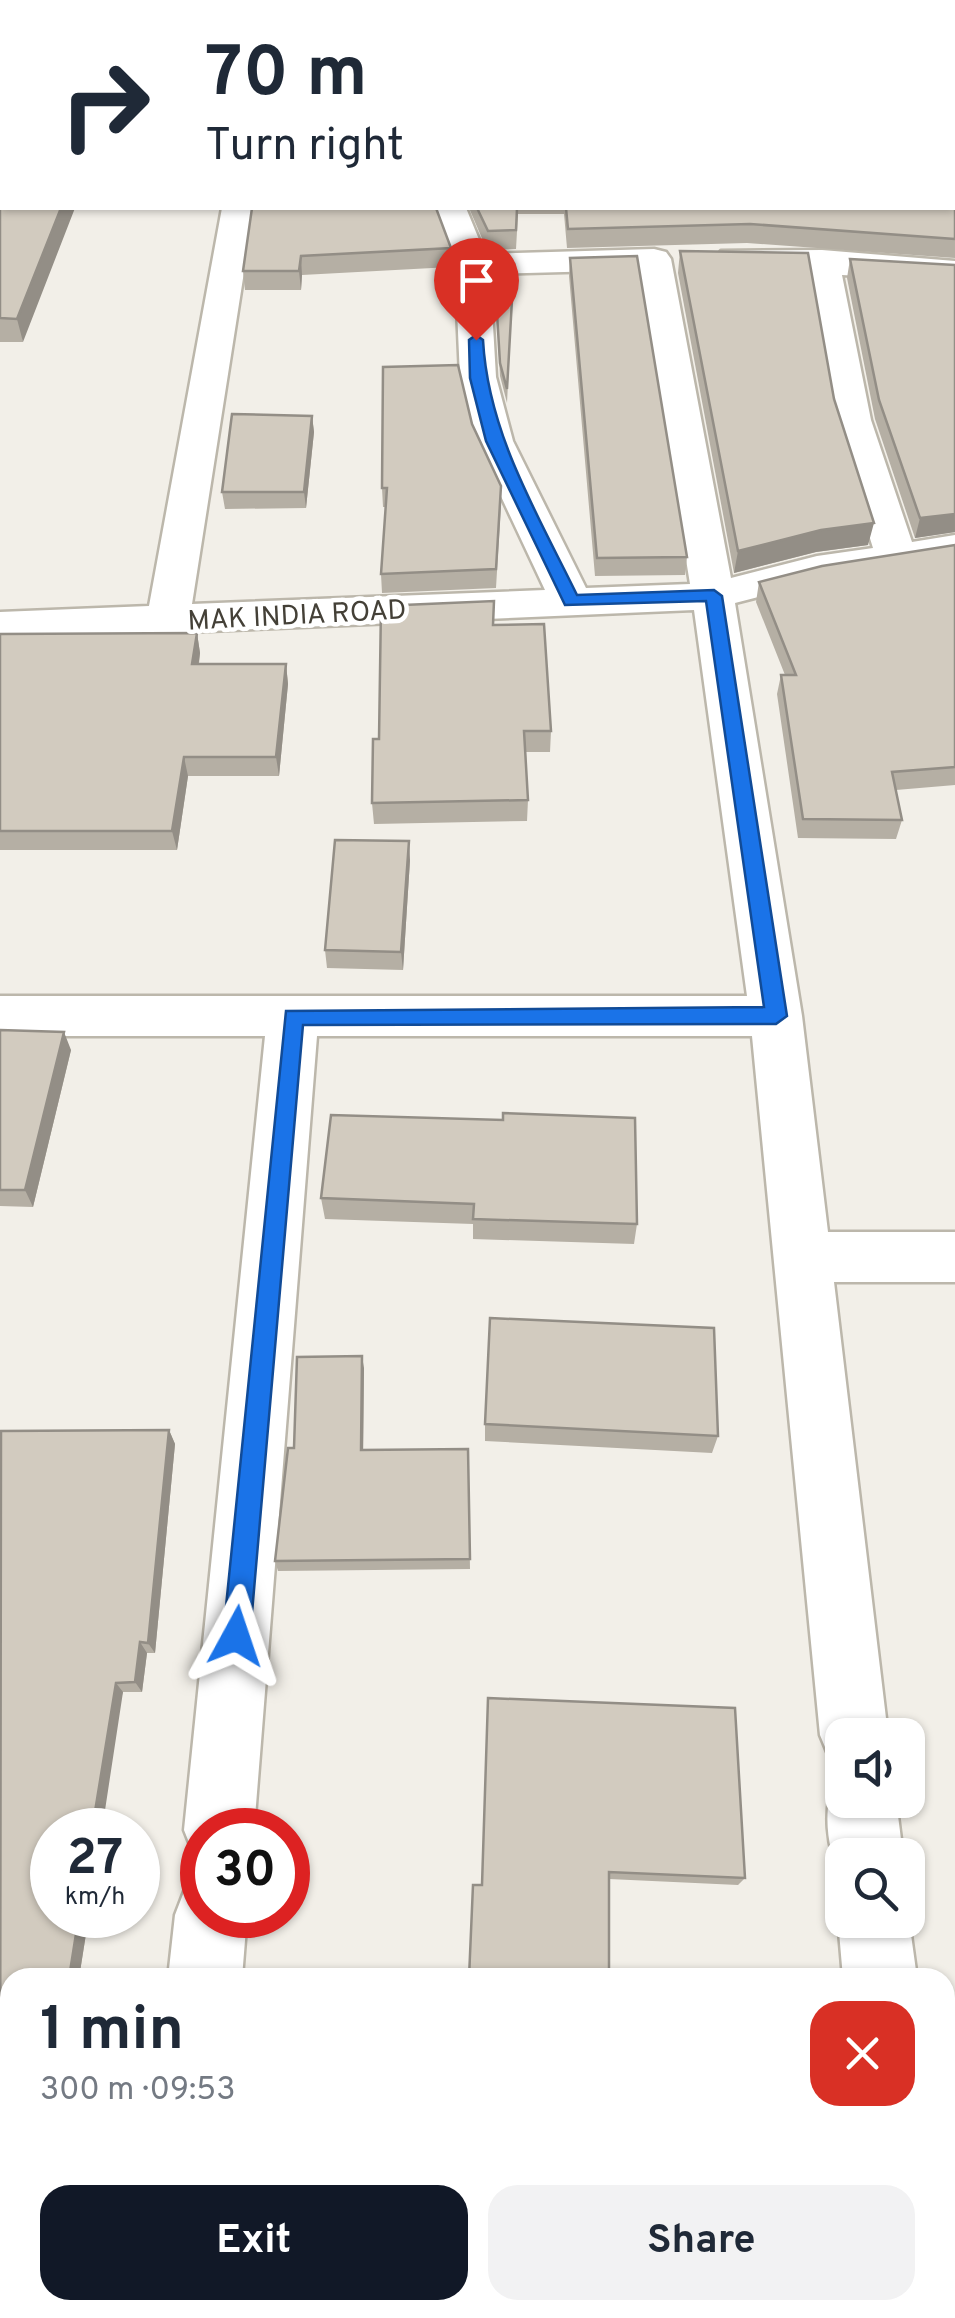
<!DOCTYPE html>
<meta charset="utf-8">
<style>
body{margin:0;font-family:Overpass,sans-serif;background:#f2f2f3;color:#1f2937;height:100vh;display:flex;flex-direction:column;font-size:38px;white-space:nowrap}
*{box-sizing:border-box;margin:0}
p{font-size:32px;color:#747a83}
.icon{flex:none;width:55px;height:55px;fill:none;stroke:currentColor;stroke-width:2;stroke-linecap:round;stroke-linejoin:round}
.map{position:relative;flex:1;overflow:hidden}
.details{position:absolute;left:0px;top:1968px;width:955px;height:352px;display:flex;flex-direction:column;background:#fff;border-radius:30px 30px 0 0;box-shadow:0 2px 8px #0004}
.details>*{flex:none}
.banner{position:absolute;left:0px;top:0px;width:955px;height:210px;box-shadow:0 2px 8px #0004;background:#fff;color:#1f2937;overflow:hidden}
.tools{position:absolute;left:825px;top:1718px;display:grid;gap:20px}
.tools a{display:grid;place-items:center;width:100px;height:100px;border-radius:20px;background:#fff;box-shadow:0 2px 8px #0004;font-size:50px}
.speed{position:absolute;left:30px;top:1808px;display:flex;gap:20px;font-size:50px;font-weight:700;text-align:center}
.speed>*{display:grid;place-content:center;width:130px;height:130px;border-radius:50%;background:#fff;box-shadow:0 2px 8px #0004;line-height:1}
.speed small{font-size:25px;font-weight:400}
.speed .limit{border:15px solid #d22;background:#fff;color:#111}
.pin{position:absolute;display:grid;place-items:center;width:85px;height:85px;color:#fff;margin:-102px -42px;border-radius:50% 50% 50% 0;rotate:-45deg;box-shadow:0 0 10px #0007}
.pin .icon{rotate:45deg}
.me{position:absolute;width:110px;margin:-55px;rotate:5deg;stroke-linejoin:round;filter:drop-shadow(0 0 8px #0008)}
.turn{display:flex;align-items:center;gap:35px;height:210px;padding:0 40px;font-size:45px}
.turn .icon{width:130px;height:130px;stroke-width:2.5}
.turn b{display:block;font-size:70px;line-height:85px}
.round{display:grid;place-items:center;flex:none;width:105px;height:105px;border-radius:30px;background:#f2f2f3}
.head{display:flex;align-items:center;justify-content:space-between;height:170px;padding:0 40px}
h1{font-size:60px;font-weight:700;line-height:75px}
.button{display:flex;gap:20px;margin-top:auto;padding:20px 40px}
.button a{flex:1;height:115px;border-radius:30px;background:#111827;color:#fff;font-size:40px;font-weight:700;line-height:115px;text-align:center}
.button a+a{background:#f2f2f3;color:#1f2937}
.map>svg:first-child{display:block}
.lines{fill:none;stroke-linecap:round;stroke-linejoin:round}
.minor-casing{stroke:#bcb7ab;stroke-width:5}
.minor{fill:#fff;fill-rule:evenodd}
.wall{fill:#b5afa4}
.shaded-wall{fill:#938e86}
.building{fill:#d2cbbf;stroke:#938e86;stroke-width:2.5}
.route{fill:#1a73e8;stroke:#114b97;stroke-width:2.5}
.labels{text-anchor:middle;stroke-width:9;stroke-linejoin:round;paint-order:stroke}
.far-street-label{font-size:28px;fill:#444037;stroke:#fff}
</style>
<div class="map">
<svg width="955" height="2318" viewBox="0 0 955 2318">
<rect width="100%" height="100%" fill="#f2efe8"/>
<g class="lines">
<defs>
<path id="minor" d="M0,19h2v18l-2,-1z
M222,208h32l-62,396 353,-14 -70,-149 -15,-64 -5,-113 -21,-56h32l19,46 169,-5 12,3 5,7 60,319 86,-22 56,-8 -40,-128 -26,-147 -86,-8 -5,-7 5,-7 101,-1 133,11v20l-113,-6 29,145 41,122 43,-7v26l-138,21 -82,21 67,413 26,216h127v50h-121l54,453h-46v30l-12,-6 -10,-24 -68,-699h-435l-63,794h-52v29l-8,-4 -10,-25 81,-794h-265v-40h747l-53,-386 -694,30v-28l149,-6zM639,270l51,314 -104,4 -73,-147 -17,-64 -6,-103z
M842,1773v27h54l7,55h-61v26c-16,-34 -20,-72 -6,-106z
M202,1882v33h45l-5,63h-74l7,-63 10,-26z
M842,1908v12h66v-7l9,65h-74l-5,-58z
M945,2281l10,24v13h-79l-1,-8h70z
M133,2310h82l-1,8h-82z"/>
</defs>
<use href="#minor" class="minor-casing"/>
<use href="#minor" class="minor"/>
</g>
<path class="wall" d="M856,0h99v12l-2,2 2,96 -2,1 1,5h1v142l-208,-15 -180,5 -3,-34h-46l-2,35 -29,1 -18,-42h483v-206h-96z
M0,105l23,237h-23z
M252,208l199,40v19l-149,8 -1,15h-56l-2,-19z
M680,251l154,148 34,146 -52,7 -82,21 -56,-300z
M570,258l117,299 -2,18 -90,1 -26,-300z
M850,259l105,6v267l-40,6 -40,-119 -28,-141z
M494,264h20l-7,139 -7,-27z
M312,416l2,16 -8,76 -81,1 -3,-17z
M472,424l29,81 -5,83 -114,5 -1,-19 5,-67h-3l-1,-19z
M955,545v240l-59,5 6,30 -6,19 -98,-1 -21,-144 4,-19h4l-29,-73 3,-20z
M494,625l57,106 -1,21h-24l2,48 -1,21 -153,3 -2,-21 7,-64z
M197,633l3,20 -1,11h87l2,20 -9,92h-91l-11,74h-177v-216z
M410,860l-7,110 -76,-2 -2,-18z
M0,1030l71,20 -38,157 -33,-1z
M331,1115l306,109 -3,20 -161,-5v-15l-148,-5 -4,-21z
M364,1368l-1,82 105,-1 2,120 -192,2 -3,-10 19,-113z
M485,1424l233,12 -6,17 -227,-12z
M169,1430l6,14 -20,209h-8l-5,39h-19l-71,223h37l-10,63h-69z
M488,1698l257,180 -7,7 -129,-6 -127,6z"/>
<path class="shaded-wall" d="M61,208h14l-52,134 -6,-23z
M301,256l1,19 -1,15 -2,-19z
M312,416l2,16 -8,76 -2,-16z
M955,514v18l-40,6 5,-20z
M874,523l-6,22 -52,7 -82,21 4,-22 83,-21z
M197,633l3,20 -4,30 -4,-19z
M286,664l2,20 -9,92 -3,-19z
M184,757l4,19 -11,74 -5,-19z
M409,841l1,19 -7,110 -2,-18z
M64,1032l7,18 -38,157 -8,-17z
M362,1356l2,12 -1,94 -2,-12z
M169,1430l6,14 -20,209 -7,-10z
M140,1642l7,11 -5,39 -7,-10z
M116,1683l7,9 -21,138h-10z
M79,1915h10l-10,63h-10z"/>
<path class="building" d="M457,0h106v2h-105z
M866,0h86v2h-86z
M952,7l1,15h2v72l-2,2 1,20h1v123l-205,-15 -182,5 -2,-21h386z
M2,104v104h59l-44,111 -17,-1v-213z
M252,208h184l15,40 -150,8 -2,15h-56z
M477,208h40l-1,22 -28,1z
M680,251l128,2 26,146 40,124 -53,7 -83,21z
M637,256l50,301 -90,1 -27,-300z
M850,259l105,6v249l-35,4 -41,-118z
M494,264h20l-7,125 -7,-26z
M458,365l14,59 29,62 -5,83 -115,5 6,-86h-5l1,-121z
M232,414l80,2 -8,76h-82z
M955,545v222l-63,5 10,48 -99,-1 -22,-144h15l-37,-93 63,-16z
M494,601l-1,24 51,-1 7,107h-27l4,69 -156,3 1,-64h6l2,-133z
M197,633l-5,31h94l-10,93h-92l-12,74h-172v-197z
M335,840l74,1 -8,111 -76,-2z
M0,1030l64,2 -39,158h-25z
M503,1113l132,5 2,106 -164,-5 1,-15 -153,-6 10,-83 172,5z
M490,1318l224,10 4,108 -233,-12z
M362,1356l-1,94 107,-1 2,110 -195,2 13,-113h6l3,-91z
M169,1430l-21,213 -8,-1 -5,40 -19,1 -24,147h-40v85h27l-10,63h-59v222h-10l1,-769z
M488,1698l247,10 10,170 -136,-6v106h-140l4,-93h9z"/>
<path class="route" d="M476,335l7,5c5,93 54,173 94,255l137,-5 8,6 65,420 -11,8 -473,1 -53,611 -4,10 -10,4 -9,-4 -4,-10 63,-625 478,-4 -58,-406 -141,4 -79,-164 -16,-63 -1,-38z"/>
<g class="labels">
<g class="far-street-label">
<text transform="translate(297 614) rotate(-3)" y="10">MAK INDIA ROAD</text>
</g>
</g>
</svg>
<div class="tools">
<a><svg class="icon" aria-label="sound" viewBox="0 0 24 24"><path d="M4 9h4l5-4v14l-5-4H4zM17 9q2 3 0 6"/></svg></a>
<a><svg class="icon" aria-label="search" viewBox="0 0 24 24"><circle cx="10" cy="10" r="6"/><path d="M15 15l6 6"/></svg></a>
</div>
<div class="speed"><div>27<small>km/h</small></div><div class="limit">30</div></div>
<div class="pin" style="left:476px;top:340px;background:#d93025"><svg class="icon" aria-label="arrive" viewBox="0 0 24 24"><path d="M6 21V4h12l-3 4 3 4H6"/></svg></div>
<svg class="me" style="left:236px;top:1636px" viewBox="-20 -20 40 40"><path d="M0-17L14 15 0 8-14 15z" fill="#1a73e8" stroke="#fff" stroke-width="4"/></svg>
<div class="banner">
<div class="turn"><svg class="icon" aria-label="right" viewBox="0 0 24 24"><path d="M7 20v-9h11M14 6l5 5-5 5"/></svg><div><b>70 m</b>Turn right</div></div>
</div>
<section class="details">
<div class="head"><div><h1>1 min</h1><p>300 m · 09:53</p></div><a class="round" style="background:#d93025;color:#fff"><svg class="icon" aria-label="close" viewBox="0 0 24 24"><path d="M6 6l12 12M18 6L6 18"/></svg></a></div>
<div class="button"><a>Exit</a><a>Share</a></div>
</section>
</div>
